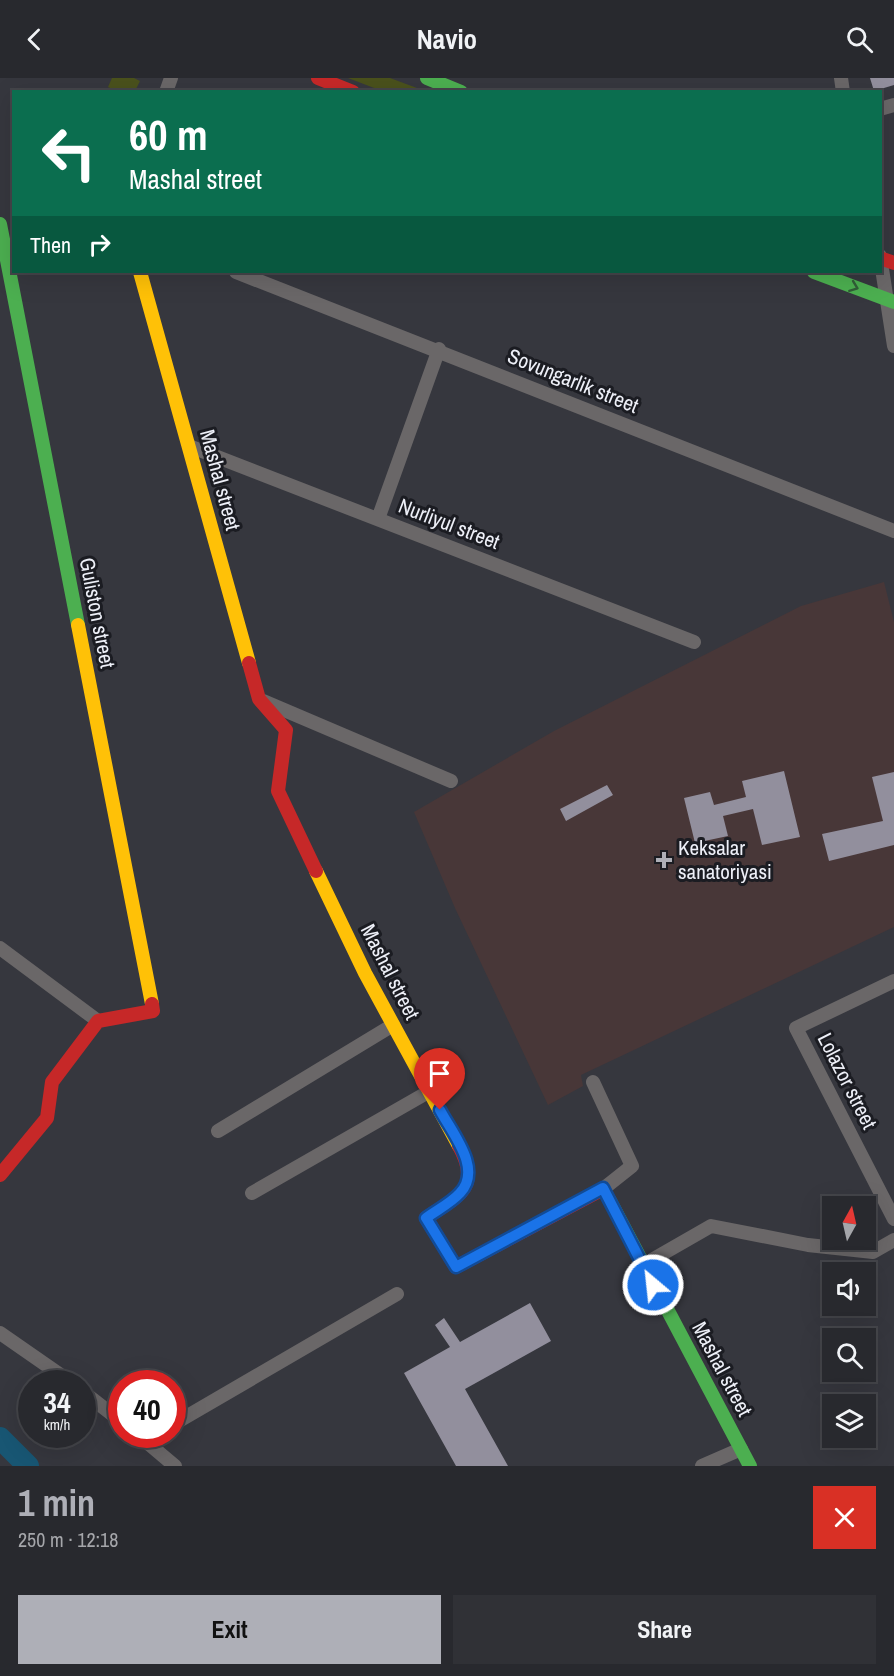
<!DOCTYPE html>
<meta charset="utf-8">
<style>
body{margin:0;font-family:"Archivo Narrow",sans-serif;background:#303136;color:#f1f3f6;height:100vh;display:flex;flex-direction:column;font-size:22px;white-space:nowrap}
*{box-sizing:border-box;margin:0}
p{font-size:20px;color:#a5a6aa}
.icon{flex:none;width:33px;height:33px;fill:none;stroke:currentColor;stroke-width:2;stroke-linecap:round;stroke-linejoin:round}
.map{position:relative;height:1388px;overflow:hidden}
.sheet{display:flex;flex-direction:column;background:#28292e;flex:1}
.sheet>*{flex:none}
.hud{position:absolute;left:12px;top:12px;width:870px;height:183px;border-radius:0px;box-shadow:0 6px 24px #0002,0 0 0 2px #44454a;background:#0b6e4f;color:#fff;overflow:hidden}
.needle{width:39px;rotate:8deg}
.tools{position:absolute;left:822px;top:1118px;display:grid;gap:12px}
.tools a{display:grid;place-items:center;width:54px;height:54px;border-radius:0px;background:#28292e;box-shadow:0 6px 24px #0002,0 0 0 2px #44454a;font-size:30px}
.speed{position:absolute;left:18px;top:1292px;display:flex;gap:12px;font-size:30px;font-weight:700;text-align:center}
.speed>*{display:grid;place-content:center;width:78px;height:78px;border-radius:50%;background:#28292e;box-shadow:0 6px 24px #0002,0 0 0 2px #44454a;line-height:1}
.speed small{font-size:15px;font-weight:400}
.speed .limit{border:9px solid #d22;background:#fff;color:#111}
.pin{position:absolute;display:grid;place-items:center;width:51px;height:51px;color:#fff;margin:-62px -26px;border-radius:50% 50% 50% 0;rotate:-45deg;box-shadow:0 0 6px #0007}
.pin .icon{rotate:45deg}
.me{position:absolute;width:66px;margin:-33px;rotate:332deg;stroke-linejoin:round;filter:drop-shadow(0 0 4px #0008)}
.turn{display:flex;align-items:center;gap:21px;height:126px;padding:0 18px;font-size:27px}
.turn .icon{width:78px;height:78px;stroke-width:2.5}
.turn b{display:block;font-size:42px;line-height:51px}
.then{display:flex;align-items:center;height:57px;padding:0 18px;background:#0003;gap:12px;font-size:22px}
.round{display:grid;place-items:center;flex:none;width:63px;height:63px;border-radius:0px;background:#303136}
.summary{display:flex;align-items:center;justify-content:space-between;height:102px;padding:0 18px}
h1{font-size:36px;font-weight:700;line-height:45px;color:#aeafb7}
.cta{display:flex;gap:12px;margin-top:auto;padding:12px 18px}
.cta a{flex:1;height:69px;border-radius:0px;background:#aeafb7;color:#111;font-size:24px;font-weight:700;line-height:69px;text-align:center}
.cta a+a{background:#303136;color:#f1f3f6}
header{display:flex;justify-content:space-between;align-items:center;height:78px;padding:0 18px;background:#28292e;font-size:27px;font-weight:700}
.map>svg:first-child{display:block}
.medical{fill:#483738}
.green{fill:#4a511c}
.lines{fill:none;stroke-linecap:round;stroke-linejoin:round}
.river{stroke:#185673;stroke-width:22}
.building{fill:#928f9d}
.street{stroke:#6a6768;stroke-width:14}
.fast{stroke:#4caf50;stroke-width:14}
.slow{stroke:#ffc107;stroke-width:14}
.jam{stroke:#c62828;stroke-width:14}
.oneway{stroke:#315e37}
.route-casing{stroke:#114b97;stroke-width:15}
.route{stroke:#1a73e8;stroke-width:10}
.poi-dot{fill:#aeafb7;stroke:#1b1c22;stroke-width:2}
.labels{text-anchor:middle;stroke-width:6;stroke-linejoin:round;paint-order:stroke}
.street-label{font-size:21px;fill:#eef0f8;stroke:#1b1c22}
.poi-label{font-size:21px;fill:#eef0f8;stroke:#1b1c22;text-anchor:start}
</style>
<header><svg class="icon" aria-label="back" viewBox="0 0 24 24"><path d="M15 5l-7 7 7 7"/></svg>Navio<svg class="icon" aria-label="search" viewBox="0 0 24 24"><circle cx="10" cy="10" r="6"/><path d="M15 15l6 6"/></svg></header>
<div class="map">
<svg width="894" height="1388" viewBox="0 0 894 1388">
<rect width="100%" height="100%" fill="#36373e"/>
<path class="medical" d="M884,504l10,40v305l-313,148 2,11 -35,19 -93,-197 -41,-96 140,-81 247,-125z"/>
<path class="green" d="M112,0h22l6,3 -5,10h-19l-8,-4z
M348,0h42l35,13h-43z"/>
<g class="lines">
<path class="river" d="M0,1360l28,28"/>
</g>
<path class="building" d="M870,0h24v7l-20,6z
M784,693l16,66 -38,8 -9,-36 -30,7 5,20 -33,7 -11,-45 26,-6 4,13 32,-8 -4,-16z
M894,694v73l-65,16 -7,-27 61,-13 -11,-44z
M607,707l6,10 -47,26 -6,-12z
M530,1225l21,38 -86,48 43,77h-52l-52,-93 46,-26 -15,-22 9,-7 16,24z"/>
<g class="lines">
<path class="street" d="M841,0l2,14
M166,14l5,-14
M880,31l14,-4
M880,178l14,90
M236,194l658,259
M189,368l505,196
M378,441l61,-170
M263,623l188,80
M0,870l98,73
M894,903l-98,47 98,191
M593,1004l39,84 -29,23
M218,1053l175,-106
M252,1115l178,-102
M643,1187l68,-39 97,19 65,7 21,-12
M0,1255l72,50
M82,1313l40,31
M172,1347l225,-131
M137,1356l38,32
M702,1388l39,-17"/>
<path class="fast" d="M427,0l34,14
M0,146l78,401
M814,194l80,30
M610,1123l140,265"/>
<path class="slow" d="M140,194l109,391
M78,547l74,379
M316,793l49,102 94,173"/>
<path class="jam" d="M318,0l35,14
M880,180l14,5
M249,585l10,36 27,31 -8,61 38,80
M459,1068c23,42 -1,50 -33,72l30,49 147,-78 7,12
M0,1097l47,-57 5,-36 46,-61 55,-10 -1,-7"/>
</g>
<defs><path id="oneway-chevron" d="M-2-3.5L2.5 0L-2 3.5" fill="none" stroke-width="1.6" stroke-linecap="round" stroke-linejoin="round" transform="scale(1.5)"/></defs>
<use class="oneway" href="#oneway-chevron" transform="translate(854 209) rotate(21)"/>
<g class="lines">
<defs>
<path id="route" d="M440,1032c12,23 43,59 20,83 -9,10 -23,17 -34,25l30,49 147,-79 50,97"/>
</defs>
<use href="#route" class="route-casing"/>
<use href="#route" class="route"/>
</g>
<path class="poi-dot" d="M661 773h6v6h6v6h-6v6h-6v-6h-6v-6h6z"/>
<g class="labels">
<g class="street-label">
<text transform="translate(573 303) rotate(22)" y="7">Sovungarlik street</text>
<text transform="translate(220 402) rotate(75)" y="7">Mashal street</text>
<text transform="translate(449 446) rotate(21)" y="7">Nurliyul street</text>
<text transform="translate(97 535) rotate(79)" y="7">Guliston street</text>
<text transform="translate(390 894) rotate(63)" y="7">Mashal street</text>
<text transform="translate(847 1003) rotate(63)" y="7">Lolazor street</text>
<text transform="translate(722 1291) rotate(62)" y="7">Mashal street</text>
</g>
<g class="poi-label">
<text x="678" y="777">Keksalar<tspan x="678" dy="24">sanatoriyasi</tspan></text>
</g>
</g>
</svg>
<div class="tools">
<a><svg class="needle" viewBox="-14 -14 28 28"><path d="M0-13l5 13h-10z" fill="#e53935"/><path d="M0 13l5-13h-10z" fill="#a5a6aa"/></svg></a>
<a><svg class="icon" aria-label="sound" viewBox="0 0 24 24"><path d="M4 9h4l5-4v14l-5-4H4zM17 9q2 3 0 6"/></svg></a>
<a><svg class="icon" aria-label="search" viewBox="0 0 24 24"><circle cx="10" cy="10" r="6"/><path d="M15 15l6 6"/></svg></a>
<a><svg class="icon" aria-label="layers" viewBox="0 0 24 24"><path d="M12 4l9 5-9 5-9-5zM3 14l9 5 9-5"/></svg></a>
</div>
<div class="speed"><div>34<small>km/h</small></div><div class="limit">40</div></div>
<div class="pin" style="left:440px;top:1032px;background:#d93025"><svg class="icon" aria-label="arrive" viewBox="0 0 24 24"><path d="M6 21V4h12l-3 4 3 4H6"/></svg></div>
<svg class="me" style="left:653px;top:1207px" viewBox="-20 -20 40 40"><circle r="17" fill="#1a73e8" stroke="#fff" stroke-width="3"/><path d="M0-11L8 9 0 5-8 9z" fill="#fff"/></svg>
<div class="hud">
<div class="turn"><svg class="icon" aria-label="left" viewBox="0 0 24 24"><path d="M17 20v-9H6M10 6l-5 5 5 5"/></svg><div><b>60 m</b>Mashal street</div></div>
<div class="then">Then<svg class="icon" aria-label="right" viewBox="0 0 24 24"><path d="M7 20v-9h11M14 6l5 5-5 5"/></svg></div>
</div>
</div>
<section class="sheet">
<div class="summary"><div><h1>1 min</h1><p>250 m · 12:18</p></div><a class="round" style="background:#d93025;color:#fff"><svg class="icon" aria-label="close" viewBox="0 0 24 24"><path d="M6 6l12 12M18 6L6 18"/></svg></a></div>
<div class="cta"><a>Exit</a><a>Share</a></div>
</section>
